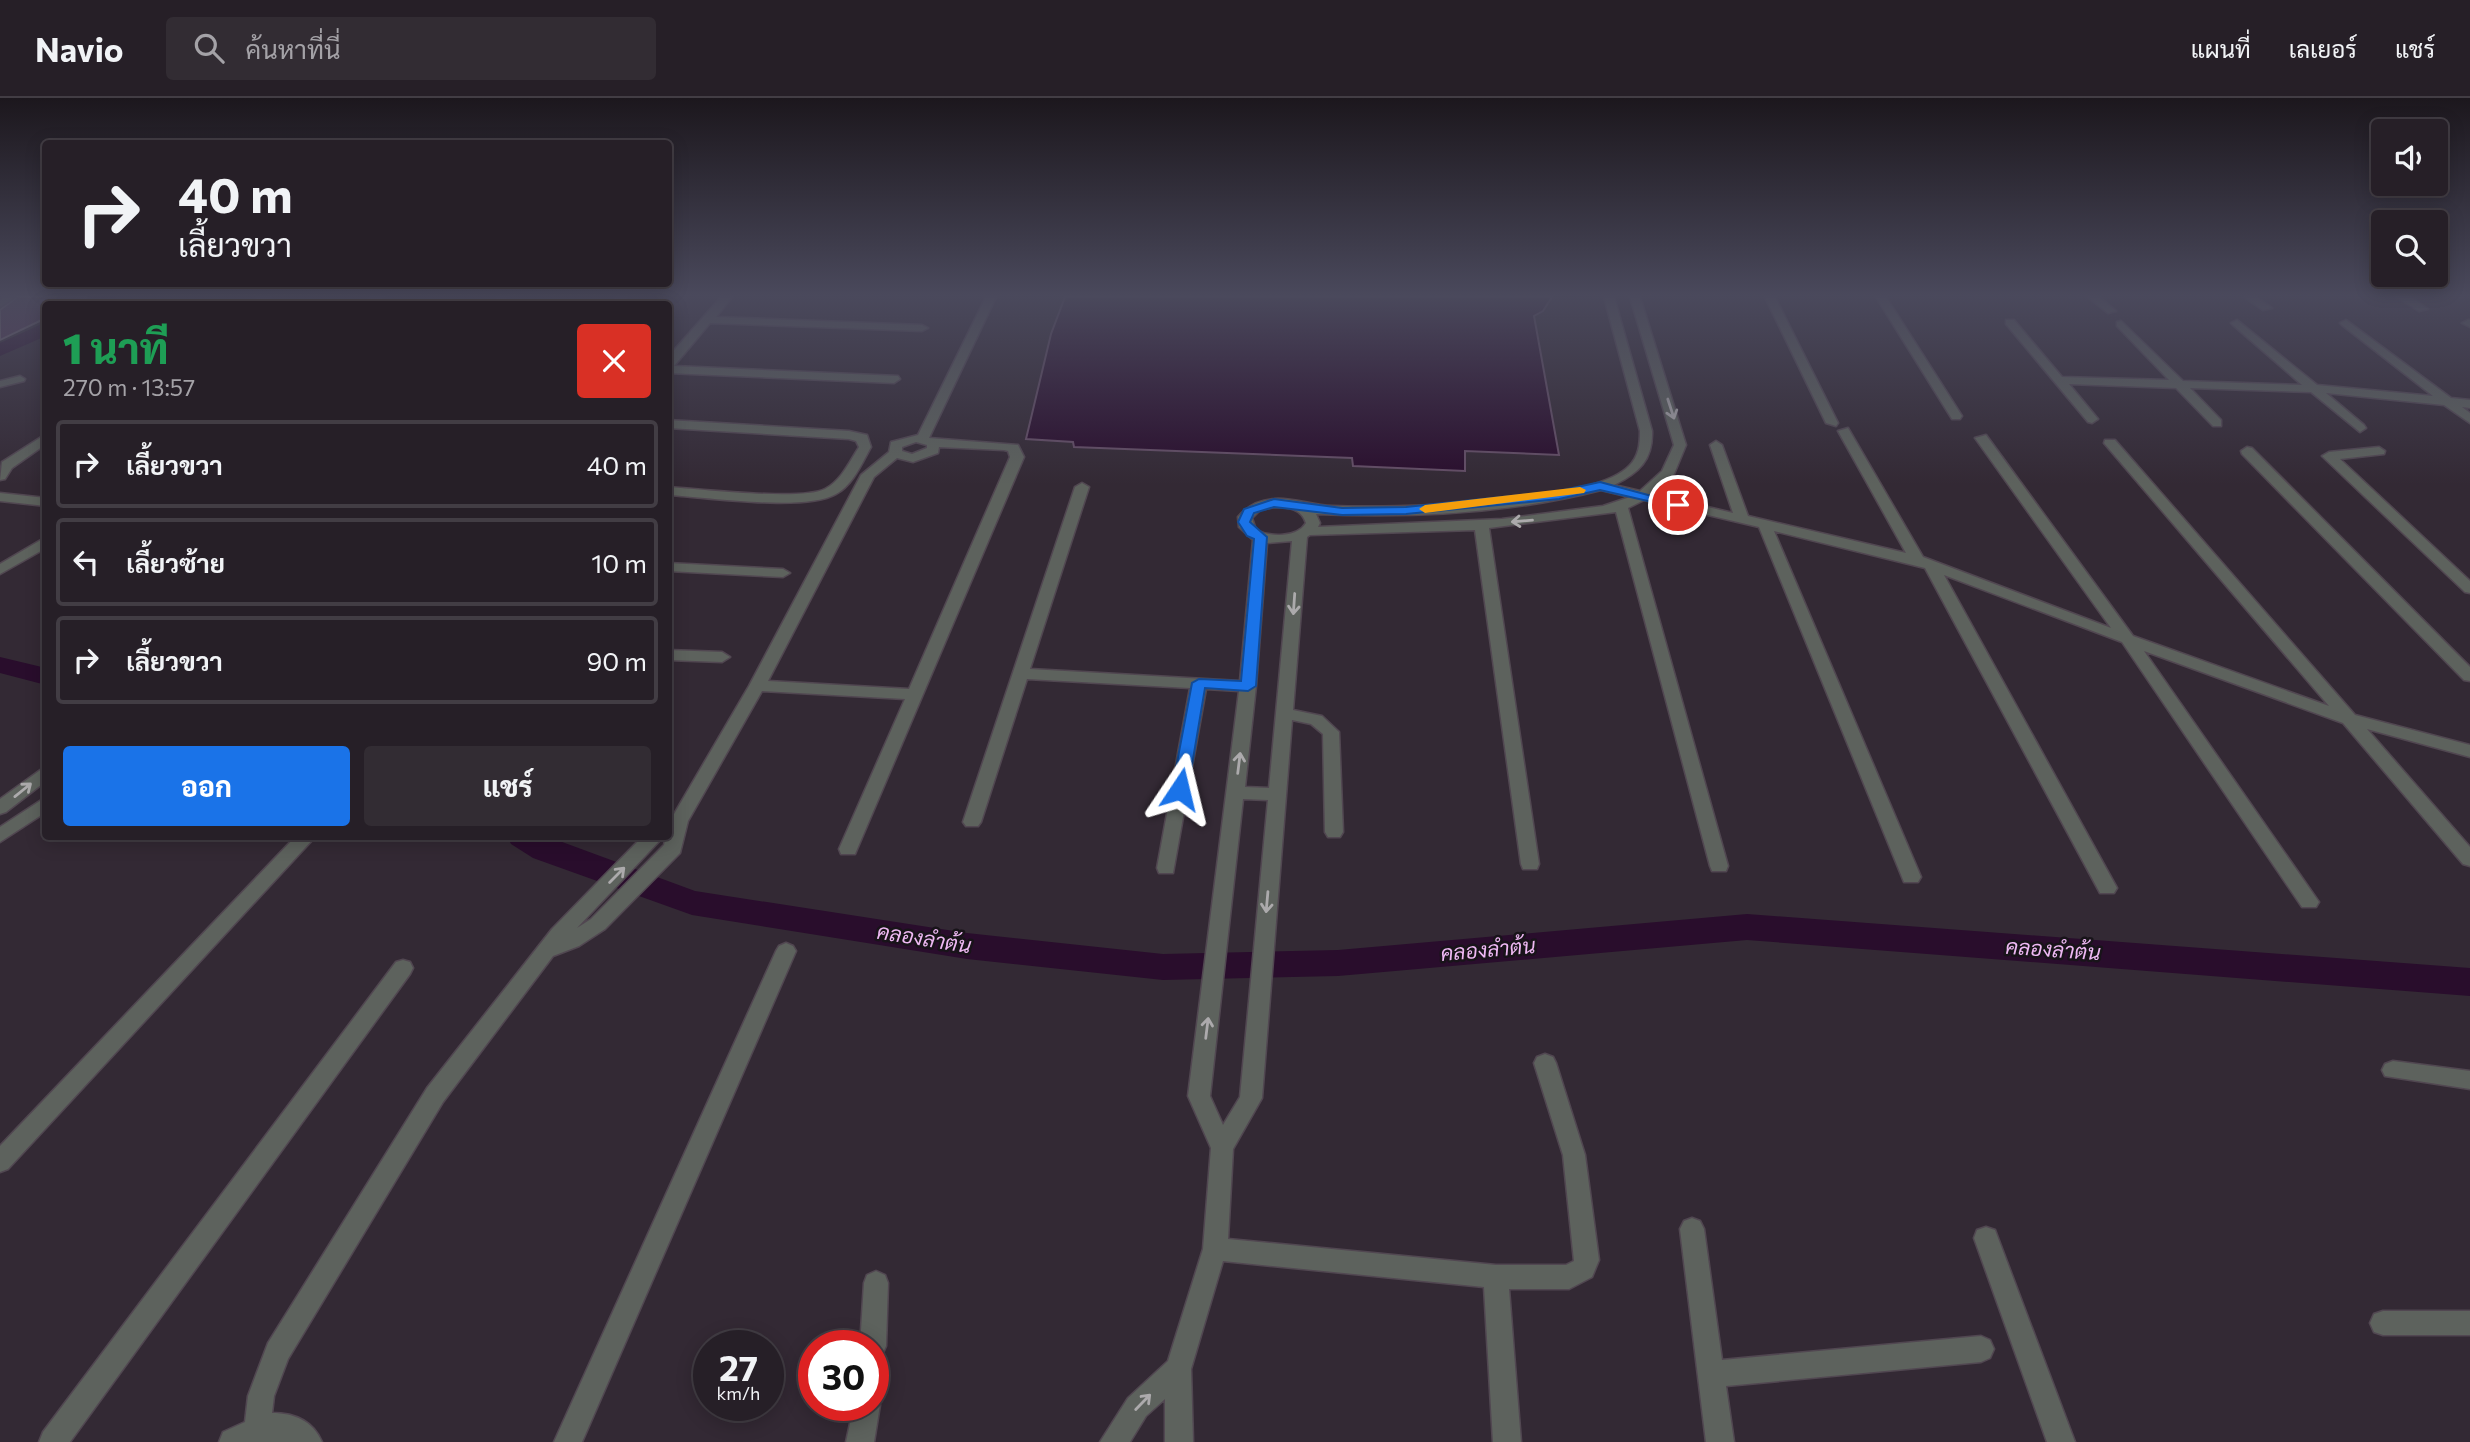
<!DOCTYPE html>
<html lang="th">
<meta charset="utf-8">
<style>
body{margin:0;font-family:Commissioner,Sarabun,sans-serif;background:#322c33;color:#f1f3f6;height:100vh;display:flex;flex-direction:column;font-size:26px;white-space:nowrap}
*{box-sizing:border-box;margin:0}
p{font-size:23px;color:#a4a2a7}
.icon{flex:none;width:38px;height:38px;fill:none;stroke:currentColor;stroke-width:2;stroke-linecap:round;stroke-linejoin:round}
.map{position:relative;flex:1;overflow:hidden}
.side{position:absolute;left:42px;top:203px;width:630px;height:539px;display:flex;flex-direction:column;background:#261f27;border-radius:7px;box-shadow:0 4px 18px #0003,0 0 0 2px #423d44}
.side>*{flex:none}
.hud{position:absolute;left:42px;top:42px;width:630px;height:147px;border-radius:7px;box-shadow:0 4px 18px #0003,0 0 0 2px #423d44;background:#261f27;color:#f1f3f6;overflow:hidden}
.buttons{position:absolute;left:2371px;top:21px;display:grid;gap:14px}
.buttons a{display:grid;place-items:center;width:77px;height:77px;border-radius:7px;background:#261f27;box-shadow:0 4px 18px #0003,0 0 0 2px #423d44;font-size:35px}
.speed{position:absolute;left:693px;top:1232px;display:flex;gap:14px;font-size:35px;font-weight:700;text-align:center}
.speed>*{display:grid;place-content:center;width:91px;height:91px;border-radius:50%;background:#261f27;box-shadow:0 4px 18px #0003,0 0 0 2px #423d44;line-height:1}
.speed small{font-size:18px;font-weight:400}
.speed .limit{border:10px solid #d22;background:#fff;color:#111}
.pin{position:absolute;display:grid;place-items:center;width:60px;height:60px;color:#fff;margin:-30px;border:4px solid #fff;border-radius:50%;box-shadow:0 2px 7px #0007}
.me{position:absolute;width:77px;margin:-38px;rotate:10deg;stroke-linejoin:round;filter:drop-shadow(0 0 5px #0008)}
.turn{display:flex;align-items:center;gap:24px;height:147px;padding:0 21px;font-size:32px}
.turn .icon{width:91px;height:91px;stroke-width:2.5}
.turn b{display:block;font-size:49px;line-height:60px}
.round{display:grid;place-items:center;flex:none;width:74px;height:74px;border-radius:7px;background:#322c33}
.overview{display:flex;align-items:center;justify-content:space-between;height:119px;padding:0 21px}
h1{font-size:42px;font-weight:800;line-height:52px;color:#1e9e55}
.cta{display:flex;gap:14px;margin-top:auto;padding:14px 21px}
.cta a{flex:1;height:80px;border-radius:7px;background:#1a73e8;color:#fff;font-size:28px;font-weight:800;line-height:80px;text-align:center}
.cta a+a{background:#322c33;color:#f1f3f6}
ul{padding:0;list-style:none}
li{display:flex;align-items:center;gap:21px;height:88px;margin:0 14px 10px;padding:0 7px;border:4px solid #423d44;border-radius:7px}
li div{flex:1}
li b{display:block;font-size:26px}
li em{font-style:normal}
header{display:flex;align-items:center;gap:42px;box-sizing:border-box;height:98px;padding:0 35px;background:#261f27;border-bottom:2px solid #423d44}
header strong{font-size:33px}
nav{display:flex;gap:38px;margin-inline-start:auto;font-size:24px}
.search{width:490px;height:63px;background:#322c33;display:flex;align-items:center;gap:18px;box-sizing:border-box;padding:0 24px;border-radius:7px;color:#a4a2a7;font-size:26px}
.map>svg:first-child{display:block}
.water{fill:#290d2c;stroke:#644e66;stroke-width:2}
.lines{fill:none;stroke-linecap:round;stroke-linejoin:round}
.canal{fill:#290d2c;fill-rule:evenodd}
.building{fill:#553658;stroke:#796e7a;stroke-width:2}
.service-casing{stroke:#514751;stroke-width:3}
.minor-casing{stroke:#514751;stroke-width:3}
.service{fill:#5d625d;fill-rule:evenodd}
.minor{fill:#5d625d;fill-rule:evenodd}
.oneway{stroke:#acaaac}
.route{fill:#1a73e8;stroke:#114b97;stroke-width:2}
.slow{fill:#f59e0b}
.labels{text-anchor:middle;stroke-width:5;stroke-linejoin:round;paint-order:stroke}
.water-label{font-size:21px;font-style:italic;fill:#eeb8f3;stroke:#181419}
</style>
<header>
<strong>Navio</strong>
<div class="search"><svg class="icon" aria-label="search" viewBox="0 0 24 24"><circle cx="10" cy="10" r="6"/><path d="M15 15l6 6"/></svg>ค้นหาที่นี่</div>
<nav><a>แผนที่</a><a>เลเยอร์</a><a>แชร์</a></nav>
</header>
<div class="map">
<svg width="2470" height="1344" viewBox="0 0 2470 1344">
<rect width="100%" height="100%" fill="#332934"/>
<path class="water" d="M1065,199h487l-9,14 -9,5 25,139 -94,-4v20l-112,-5 -1,-8 -278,-11 -1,-5 -47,-3 25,-105z"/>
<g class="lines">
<path class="canal" d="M92,199h24l-10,7h-23z
M46,224v14l-46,20v-13z
M0,559l46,11v17l-46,-12z
M507,738h39l149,55 272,42 196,21 175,-4 409,-36 723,54v28l-723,-56 -409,36 -175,4 -196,-21 -275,-44 -159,-57 -22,-14z"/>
</g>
<path class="building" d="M17,199h70l-15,7h-26v14l-46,22v-30z"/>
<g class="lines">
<defs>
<path id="service" d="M4,199h11l-15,10v-7z
M2088,199h11l17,14 -8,2z
M20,278l5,3 -1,2 -24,6v-6z"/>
<path id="minor" d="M258,199h13l-10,7h-12z
M372,199h12l-9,7h-11z
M497,199h12l-8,7h-11z
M616,199h11l-6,7h-11z
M721,199h11l-16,20 206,8 6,3 -6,3 -212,-8 -36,43 224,10 2,3 -6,4 -226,-10v-16z
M986,199h10l-67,141 89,7 6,12 -169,397h-14l-2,-5 66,-150 -143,-8 -74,130 -8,32 -75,76 -26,17 -26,10 -110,146 -155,257 -14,37 -2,17c22,0 41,8 50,29h-103l4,-10 22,-10 3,-26 20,-53 159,-255 125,-159 91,-93h21l-87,92 14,-9 73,-74 6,-24 79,-135 112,-211 28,-23 2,-10 27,-7zM916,344l11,3v3l-15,6 -10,-3v-4zM939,349l65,3 4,1 2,6 -101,232 -141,-8 106,-204 23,-19 16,4 25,-9z
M1604,199h10l38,134c1,29 -13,42 -38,54l26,6 22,-20 12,-26 -44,-148h10l46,148 -12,29 -21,20 80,19 -23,-68 6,-4 6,4 26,71 158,37 -68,-122 10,-3 75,129 188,71 -136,-190 11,-3 147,201 196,70 -225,-263 1,-3h10l240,275 115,30v12l-103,-28 103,118v19l-7,-2 -120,-141 -199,-72 175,251 -3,5h-14l-180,-265 -178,-67 173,313 -3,5h-14l-175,-325 -151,-37 147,346 -3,5h-14l-145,-355 -115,-27 -16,8 100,358 -2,5h-14l-2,-5 -94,-354 -127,16 50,336 -2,5h-14l-2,-5 -46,-334 -165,5 -3,2 -14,173 29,6 17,16 4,100 -3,5h-12l-3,-5 -2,-98 -12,-10 -19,-4 -30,378 -29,51 -5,90 268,26h70l8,-4 -11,-106 -29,-92 3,-6 8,-3 8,3 3,6 29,92 14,105 -7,17 -23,12h-60l12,153h-28l-9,-155 -261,-26 -32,108 2,73h-28v-43l-19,17 -16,26h-30l28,-44 40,-37 35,-112 8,-101 -23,-52 51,-405 -33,-2 -33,184h-14l-2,-5 33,-180 -163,-9 -46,143 -3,4h-12l-3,-4 112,-335 7,-4 7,4 -59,182 210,12 13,-141 -14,-13 -1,-10c10,-12 21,-17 36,-18 18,-2 39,7 58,7 59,2 257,0 297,-40 10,-10 11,-22 11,-35zM1601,392l29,7 -27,9 -101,13 -184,8 2,-4 -4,-9c94,4 193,0 285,-24zM1274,409c14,0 27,1 32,16 -9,15 -36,14 -50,7l-4,-12 8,-8zM1292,443l-23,247 -24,-1 11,-101 11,-143zM1243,701l25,1 -28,297 -17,28 -13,-29z
M1765,199h10l63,126 -2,3 -10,-3z
M1876,199h10l76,119 -2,3h-8z
M2244,199h12l16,11 -9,2z
M2397,199h13l18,12 -9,2z
M2006,222h8l48,57 107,3 -52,-54v-4l4,-1 62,60 119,4 -69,-60 -2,-2 6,-3 80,65 116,11 -91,-71 -2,-2 6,-3 105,78 19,2v8l-8,-1 8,6v10l-26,-18 -118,-12 38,32 2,3 -6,4 -49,-40 -121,-4 31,32v6h-8l-37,-38 -107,-4 29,35 -6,4 -4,-1 -82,-98z
M2468,222h2v7l-8,-4z
M668,322l181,11 18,4 4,12c-9,16 -18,38 -35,47 -31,18 -129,3 -168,1v-8c32,2 133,14 157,2 16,-8 25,-28 34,-42l-3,-6 -7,-2 -181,-11z
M46,336v10l-34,24 -7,11 -5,1 2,-18z
M2247,349l5,1 218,219v14l-6,-1 -222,-226 -1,-3z
M2379,349l6,4 -1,3 -44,5 130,122v12l-5,-1 -143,-136 7,-4z
M0,395l46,5v8l-46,-5z
M46,439v11l-46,26v-10z
M668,465l115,6 7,4 -7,4 -115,-6z
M668,552l54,2 8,5 -8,5 -54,-2z
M46,668v15l-40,31 -6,2v-15z
M46,699v15l-46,30v-15z
M296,738h20l-308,333 -8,3v-26z
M786,845l7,3 3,5 -214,491h-28l222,-491 3,-5z
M403,862l7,2 3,6 -3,6 -340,468h-31l4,-10 353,-470z
M2393,963l77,10v18l-85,-13 -3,-6 3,-6z
M1692,1120l8,3 4,8 18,131 259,-24 9,4 4,9 -4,9 -9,4 -255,24 8,56h-28l-26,-213 4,-8z
M1986,1129l9,3 3,8 77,204h-28l-73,-204 3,-8z
M876,1173l9,4 3,8 -2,63 -4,9 -9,3v-12h-13l4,-63 3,-8z
M2383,1213h87v24h-87l-9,-3 -4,-9 4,-9z
M873,1296l7,11 -6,37h-28l8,-37h19z"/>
</defs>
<use href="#service" class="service-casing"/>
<use href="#minor" class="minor-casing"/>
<use href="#service" class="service"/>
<use href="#minor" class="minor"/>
</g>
<defs><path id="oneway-shaft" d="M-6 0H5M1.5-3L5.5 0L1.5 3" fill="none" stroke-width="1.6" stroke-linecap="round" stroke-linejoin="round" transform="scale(1.75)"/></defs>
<g class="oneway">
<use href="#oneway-shaft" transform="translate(1671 311) rotate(72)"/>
<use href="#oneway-shaft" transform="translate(1522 423) rotate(175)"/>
<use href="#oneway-shaft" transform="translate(1294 506) rotate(94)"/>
<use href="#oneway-shaft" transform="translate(1239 665) rotate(-83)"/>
<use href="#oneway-shaft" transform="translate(23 692) rotate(-39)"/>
<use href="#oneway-shaft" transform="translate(617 777) rotate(-45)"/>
<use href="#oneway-shaft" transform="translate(1267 804) rotate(95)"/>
<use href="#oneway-shaft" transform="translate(1207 930) rotate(-83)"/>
<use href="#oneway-shaft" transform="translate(1143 1304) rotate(-46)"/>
</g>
<linearGradient id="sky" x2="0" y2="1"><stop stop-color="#1c171d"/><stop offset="0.51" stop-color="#4a495c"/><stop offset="1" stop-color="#4a495c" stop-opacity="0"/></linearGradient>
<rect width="2470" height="387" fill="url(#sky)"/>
<path class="route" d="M1600,384l85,23 -7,3 -78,-18 -41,9 -153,15 -64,1 -68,-8 -20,6 -4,9 17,15 -11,149 -8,5 -43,-3 -17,101 -8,5 -6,-2 -2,-3 20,-106 7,-4 42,2 13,-142 -7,-3 -9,-14 6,-13 30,-10 68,9 64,-1 153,-16z"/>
<path class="slow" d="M1580,389l6,3 -2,3 -159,20 -6,-4 6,-4z"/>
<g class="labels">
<g class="water-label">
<text transform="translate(924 841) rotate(9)" y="7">คลองลำต้น</text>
<text transform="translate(1488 852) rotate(-5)" y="7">คลองลำต้น</text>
<text transform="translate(2053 852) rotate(4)" y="7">คลองลำต้น</text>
</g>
</g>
</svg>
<div class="buttons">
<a><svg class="icon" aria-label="sound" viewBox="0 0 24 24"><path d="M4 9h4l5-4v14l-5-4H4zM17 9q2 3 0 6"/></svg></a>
<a><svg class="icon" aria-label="search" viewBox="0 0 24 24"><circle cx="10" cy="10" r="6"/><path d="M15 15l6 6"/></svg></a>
</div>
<div class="speed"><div>27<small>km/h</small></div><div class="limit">30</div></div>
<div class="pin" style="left:1678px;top:407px;background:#d93025"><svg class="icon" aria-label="arrive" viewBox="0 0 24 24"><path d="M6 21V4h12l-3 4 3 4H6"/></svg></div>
<svg class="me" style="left:1180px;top:691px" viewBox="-20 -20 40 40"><path d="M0-17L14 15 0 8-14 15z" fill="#1a73e8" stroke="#fff" stroke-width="4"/></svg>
<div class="hud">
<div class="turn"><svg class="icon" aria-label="right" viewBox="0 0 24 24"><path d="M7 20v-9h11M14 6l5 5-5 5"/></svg><div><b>40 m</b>เลี้ยวขวา</div></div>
</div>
<section class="side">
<div class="overview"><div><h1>1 นาที</h1><p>270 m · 13:57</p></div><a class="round" style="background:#d93025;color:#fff"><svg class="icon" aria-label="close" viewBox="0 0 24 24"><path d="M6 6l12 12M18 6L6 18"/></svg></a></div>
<ul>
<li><svg class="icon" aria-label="right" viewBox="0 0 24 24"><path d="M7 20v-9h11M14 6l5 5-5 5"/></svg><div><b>เลี้ยวขวา</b></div><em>40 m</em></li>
<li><svg class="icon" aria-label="left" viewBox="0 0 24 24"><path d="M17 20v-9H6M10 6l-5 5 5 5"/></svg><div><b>เลี้ยวซ้าย</b></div><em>10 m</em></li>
<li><svg class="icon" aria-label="right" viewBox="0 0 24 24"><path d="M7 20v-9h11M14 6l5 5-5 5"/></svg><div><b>เลี้ยวขวา</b></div><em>90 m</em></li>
</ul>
<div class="cta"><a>ออก</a><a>แชร์</a></div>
</section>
</div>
